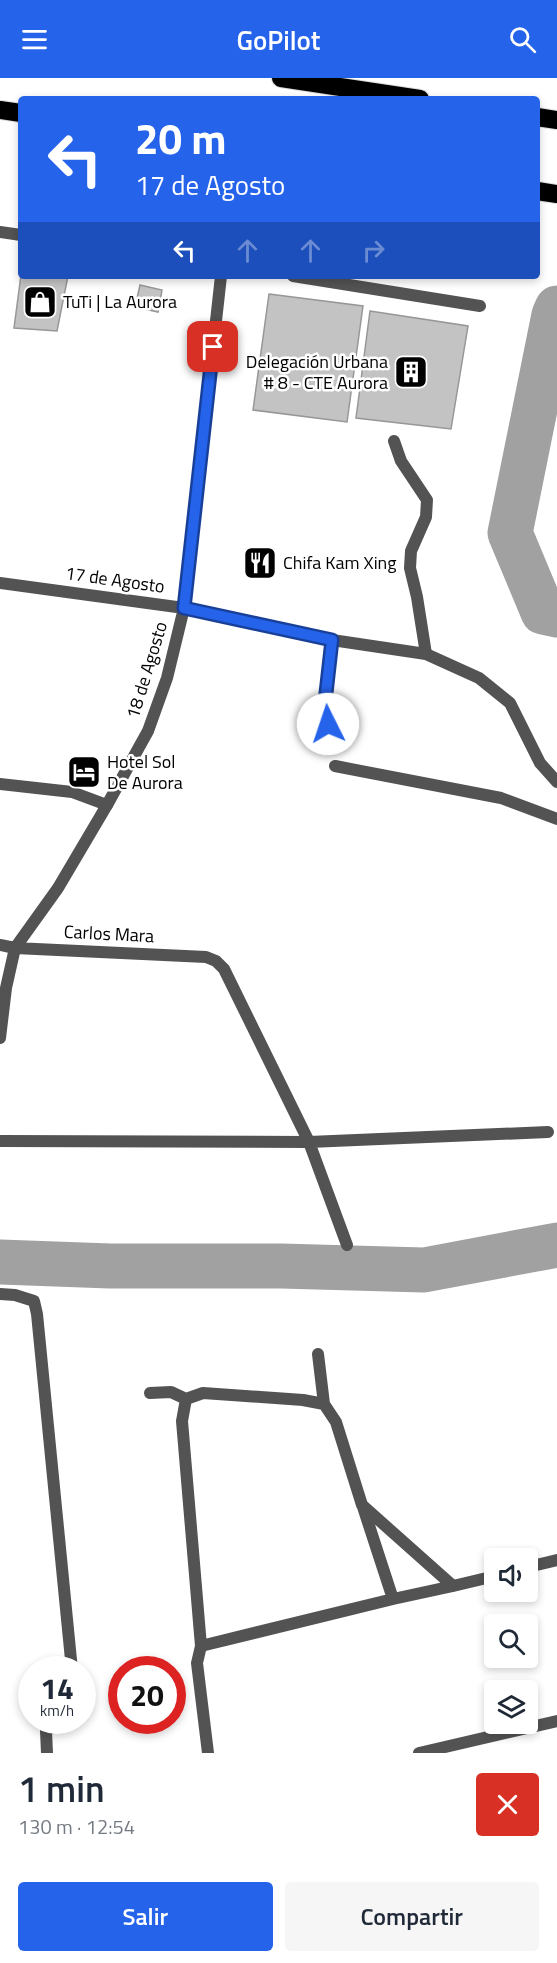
<!DOCTYPE html>
<html lang="es">
<meta charset="utf-8">
<style>
body{margin:0;font-family:"Titillium Web",sans-serif;background:#f6f6f7;color:#1f2937;height:100vh;display:flex;flex-direction:column;font-size:22px;white-space:nowrap}
*{box-sizing:border-box;margin:0}
p{font-size:20px;color:#747a83}
.icon{flex:none;width:33px;height:33px;fill:none;stroke:currentColor;stroke-width:2;stroke-linecap:round;stroke-linejoin:round}
.map{position:relative;height:1675px;overflow:hidden}
.side{display:flex;flex-direction:column;background:#fff;flex:1}
.side>*{flex:none}
.hud{position:absolute;left:18px;top:18px;width:522px;height:183px;border-radius:6px;box-shadow:0 3px 9px #0003;background:#2563eb;color:#fff;overflow:hidden}
.tools{position:absolute;left:484px;top:1470px;display:grid;gap:12px}
.tools a{display:grid;place-items:center;width:54px;height:54px;border-radius:6px;background:#fff;box-shadow:0 3px 9px #0003;font-size:30px}
.speed{position:absolute;left:18px;top:1578px;display:flex;gap:12px;font-size:30px;font-weight:700;text-align:center}
.speed>*{display:grid;place-content:center;width:78px;height:78px;border-radius:50%;background:#fff;box-shadow:0 3px 9px #0003;line-height:1}
.speed small{font-size:15px;font-weight:400}
.speed .limit{border:9px solid #d22;background:#fff;color:#111}
.pin{position:absolute;display:grid;place-items:center;width:51px;height:51px;color:#fff;margin:-26px;border-radius:12px;box-shadow:0 3px 9px #0006}
.me{position:absolute;width:66px;margin:-33px;rotate:356deg;stroke-linejoin:round;filter:drop-shadow(0 0 4px #0008)}
.turn{display:flex;align-items:center;gap:21px;height:126px;padding:0 18px;font-size:27px}
.turn .icon{width:78px;height:78px;stroke-width:2.5}
.turn b{display:block;font-size:42px;line-height:51px}
.lanes{display:flex;align-items:center;height:57px;padding:0 18px;background:#0003;justify-content:center;gap:30px;direction:ltr}
.lanes .off{opacity:.35}
.round{display:grid;place-items:center;flex:none;width:63px;height:63px;border-radius:6px;background:#f6f6f7}
.headline{display:flex;align-items:center;justify-content:space-between;height:102px;padding:0 18px}
h1{font-size:36px;font-weight:600;line-height:45px}
.action{display:flex;gap:12px;margin-top:auto;padding:12px 18px}
.action a{flex:1;height:69px;border-radius:6px;background:#2563eb;color:#fff;font-size:24px;font-weight:600;line-height:69px;text-align:center}
.action a+a{background:#f6f6f7;color:#1f2937}
header{display:flex;justify-content:space-between;align-items:center;height:78px;padding:0 18px;background:#2563eb;color:#fff;font-size:27px;font-weight:600}
.map>svg:first-child{display:block}
.lines{fill:none;stroke-linecap:round;stroke-linejoin:round}
.river{stroke:#a1a1a1;stroke-width:45}
.building{fill:#c3c3c3;stroke:#979797;stroke-width:1.5}
.highway-casing{stroke:#dbdbdb;stroke-width:20}
.lane{stroke:#535353;stroke-width:12}
.street{stroke:#535353;stroke-width:12}
.highway{stroke:#000;stroke-width:18}
.route-casing{stroke:#184099;stroke-width:15}
.route{stroke:#2563eb;stroke-width:10}
.labels{text-anchor:middle;stroke-width:5;stroke-linejoin:round;paint-order:stroke}
.poi-label{font-size:18px;fill:#000;stroke:#fff;text-anchor:start}
.street-label{font-size:18px;fill:#000;stroke:#fff}
</style>
<header><svg class="icon" aria-label="menu" viewBox="0 0 24 24"><path d="M4 6h16M4 12h16M4 18h16"/></svg>GoPilot<svg class="icon" aria-label="search" viewBox="0 0 24 24"><circle cx="10" cy="10" r="6"/><path d="M15 15l6 6"/></svg></header>
<div class="map">
<svg width="557" height="1675" viewBox="0 0 557 1675">
<rect width="100%" height="100%" fill="#fff"/>
<g class="lines">
<path class="river" d="M557,230l-3,7 -44,218 33,79 14,3
M0,1184l110,4h171l143,4 133,-25"/>
</g>
<path class="building" d="M21,197l47,1 -11,55 -43,-3z
M140,207l22,5 -4,22 -23,-5z
M269,216l94,12 -16,116 -94,-12z
M370,233l98,15 -17,103 -95,-11z"/>
<g class="lines">
<defs>
<path id="highway" d="M281,0l139,21
M0,32l21,3
M537,39l20,3
M537,113l20,3"/>
</defs>
<use href="#highway" class="highway-casing"/>
<path class="lane" d="M394,363l7,20 26,39 -1,17 -15,34 -1,17 7,29 9,57
M328,646l-3,-22 7,-62
M335,688l166,32 56,21
M0,706l72,8 35,13"/>
<path class="street" d="M0,154l21,3
M293,198l187,30
M0,505l184,25 148,32 94,14 53,24 31,25 30,60 17,19
M0,867l15,3 191,9 10,4 8,8 85,173 38,103
M0,960l6,-50 9,-40 43,-60 49,-83 41,-74 19,-53 17,-70 37,-332
M0,1063l309,1 239,-10
M0,1216l15,1 19,6 3,13 35,356
M318,1276l6,50 12,18 26,83 91,81 42,-10
M150,1315l21,-1 15,7 17,-6 100,7 21,4
M186,1321l-4,22 19,225 -4,17 11,90
M363,1429l30,92 60,-13
M528,1489l29,-7
M201,1568l192,-47
M47,1675l-1,-22 15,-11
M419,1675l138,-32"/>
<use href="#highway" class="highway"/>
</g>
<g class="lines">
<defs>
<path id="route" d="M213,269l-29,261 148,32 -7,62 3,22"/>
</defs>
<use href="#route" class="route-casing"/>
<use href="#route" class="route"/>
</g>
<defs>
<symbol id="shop-square" viewBox="-11 -11 22 22"><rect x="-9" y="-9" width="18" height="18" rx="4" fill="#000" stroke="#fff"/><path d="M-5-2.5h2.3a2.7 3.5 0 0 1 5.4 0H5L5.5 6h-11ZM-1.5-2.5h3a1.5 2.3 0 0 0-3 0Z" fill="#fff"/></symbol>
<symbol id="building-square" viewBox="-11 -11 22 22"><rect x="-9" y="-9" width="18" height="18" rx="4" fill="#000" stroke="#fff"/><path d="M-4-6H4V6H1V3H-1V6H-4ZM-2.5-4.3h1.7v1.8h-1.7ZM.8-4.3h1.7v1.8H.8ZM-2.5-1h1.7V.8h-1.7ZM.8-1h1.7V.8H.8Z" fill="#fff"/></symbol>
<symbol id="restaurant-square" viewBox="-11 -11 22 22"><rect x="-9" y="-9" width="18" height="18" rx="4" fill="#000" stroke="#fff"/><path d="M-5-6h1v4h1v-4h1v4h1v-4h1v5L-1.5 .5V6h-2V.5L-5-1ZM5-6V6H3V1.5H1.5Q1.5-4 5-6Z" fill="#fff"/></symbol>
<symbol id="hotel-square" viewBox="-11 -11 22 22"><rect x="-9" y="-9" width="18" height="18" rx="4" fill="#000" stroke="#fff"/><path d="M-6-4.5h1.5V1H6V5H4.5V3h-9V5H-6ZM-4 0a1.8 1.8 0 1 1 3.6 0ZM.5 0V-2.5h3Q6-2.5 6 0Z" fill="#fff"/></symbol>
</defs>
<g fill-rule="evenodd">
<use href="#shop-square" x="21" y="205" width="38" height="38"/>
<use href="#building-square" x="392" y="275" width="38" height="38"/>
<use href="#restaurant-square" x="241" y="466" width="38" height="38"/>
<use href="#hotel-square" x="65" y="675" width="38" height="38"/>
</g>
<g class="labels">
<g class="poi-label">
<text x="63" y="230">TuTi | La Aurora</text>
<text x="388" y="290" text-anchor="end">Delegación Urbana<tspan x="388" dy="21"># 8 - CTE Aurora</tspan></text>
<text x="283" y="491">Chifa Kam Xing</text>
<text x="107" y="690">Hotel Sol<tspan x="107" dy="21">De Aurora</tspan></text>
</g>
<g class="street-label">
<text transform="translate(115 502) rotate(8)" y="6">17 de Agosto</text>
<text transform="translate(147 592) rotate(-73)" y="6">18 de Agosto</text>
<text transform="translate(109 856) rotate(3)" y="6">Carlos Mara</text>
</g>
</g>
</svg>
<div class="tools">
<a><svg class="icon" aria-label="sound" viewBox="0 0 24 24"><path d="M4 9h4l5-4v14l-5-4H4zM17 9q2 3 0 6"/></svg></a>
<a><svg class="icon" aria-label="search" viewBox="0 0 24 24"><circle cx="10" cy="10" r="6"/><path d="M15 15l6 6"/></svg></a>
<a><svg class="icon" aria-label="layers" viewBox="0 0 24 24"><path d="M12 4l9 5-9 5-9-5zM3 14l9 5 9-5"/></svg></a>
</div>
<div class="speed"><div>14<small>km/h</small></div><div class="limit">20</div></div>
<div class="pin" style="left:213px;top:269px;background:#d93025"><svg class="icon" aria-label="arrive" viewBox="0 0 24 24"><path d="M6 21V4h12l-3 4 3 4H6"/></svg></div>
<svg class="me" style="left:328px;top:646px" viewBox="-20 -20 40 40"><circle r="19" fill="#fff"/><path d="M0-13L10 11 0 6-10 11z" fill="#2563eb"/></svg>
<div class="hud">
<div class="turn"><svg class="icon" aria-label="left" viewBox="0 0 24 24"><path d="M17 20v-9H6M10 6l-5 5 5 5"/></svg><div><b>20 m</b>17 de Agosto</div></div>
<div class="lanes"><svg class="icon" aria-label="left" viewBox="0 0 24 24"><path d="M17 20v-9H6M10 6l-5 5 5 5"/></svg><svg class="icon off" aria-label="ahead" viewBox="0 0 24 24"><path d="M12 20V5M6 11l6-6 6 6"/></svg><svg class="icon off" aria-label="ahead" viewBox="0 0 24 24"><path d="M12 20V5M6 11l6-6 6 6"/></svg><svg class="icon off" aria-label="right" viewBox="0 0 24 24"><path d="M7 20v-9h11M14 6l5 5-5 5"/></svg></div>
</div>
</div>
<section class="side">
<div class="headline"><div><h1>1 min</h1><p>130 m · 12:54</p></div><a class="round" style="background:#d93025;color:#fff"><svg class="icon" aria-label="close" viewBox="0 0 24 24"><path d="M6 6l12 12M18 6L6 18"/></svg></a></div>
<div class="action"><a>Salir</a><a>Compartir</a></div>
</section>
